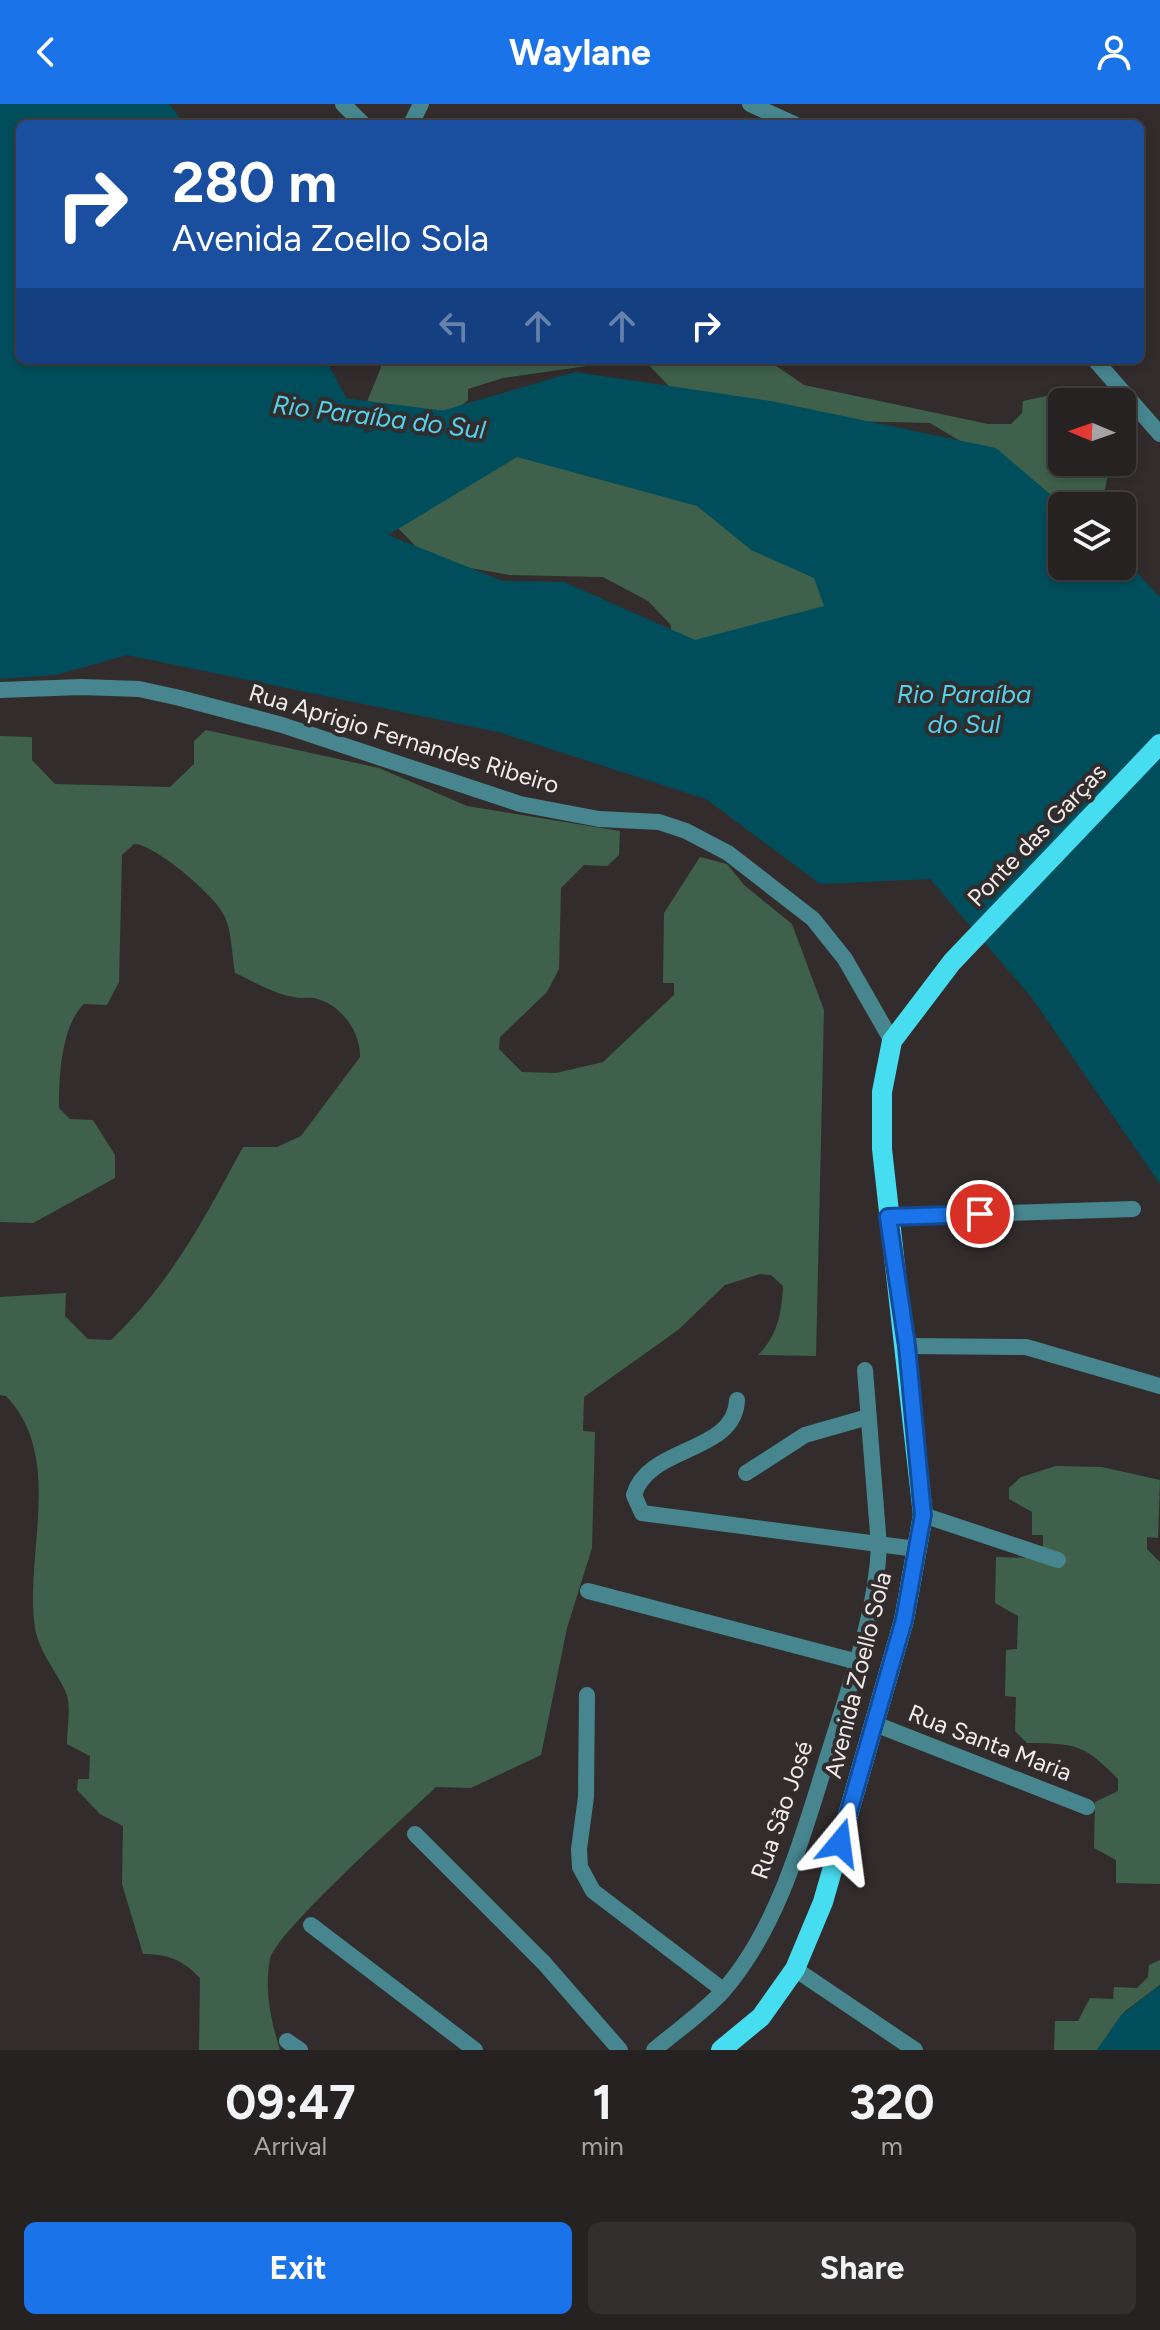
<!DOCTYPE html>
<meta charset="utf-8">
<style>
body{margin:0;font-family:Figtree,sans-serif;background:#322f2e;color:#f1f3f6;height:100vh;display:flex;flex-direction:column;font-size:30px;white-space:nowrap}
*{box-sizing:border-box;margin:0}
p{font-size:26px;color:#a4a4a5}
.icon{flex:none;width:44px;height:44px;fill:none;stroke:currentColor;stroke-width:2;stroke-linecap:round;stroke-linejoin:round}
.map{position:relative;height:1946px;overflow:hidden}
.details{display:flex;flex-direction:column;background:#262221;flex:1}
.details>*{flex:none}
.banner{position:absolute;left:16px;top:16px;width:1128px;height:244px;border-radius:12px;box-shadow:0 4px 12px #0003,0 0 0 2px #423f3f;background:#1a4fa0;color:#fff;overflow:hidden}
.needle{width:52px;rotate:272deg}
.tools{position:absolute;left:1048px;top:284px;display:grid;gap:16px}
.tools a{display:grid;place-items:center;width:88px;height:88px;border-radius:12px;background:#262221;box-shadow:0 4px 12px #0003,0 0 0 2px #423f3f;font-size:40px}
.pin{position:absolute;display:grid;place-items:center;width:68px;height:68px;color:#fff;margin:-34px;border:4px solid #fff;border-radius:50%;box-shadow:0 2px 8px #0007}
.me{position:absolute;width:88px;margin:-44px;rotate:16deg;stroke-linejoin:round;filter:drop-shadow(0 0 6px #0008)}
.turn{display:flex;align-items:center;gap:28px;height:168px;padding:0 24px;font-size:36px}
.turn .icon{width:104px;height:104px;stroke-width:2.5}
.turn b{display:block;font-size:56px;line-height:68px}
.lanes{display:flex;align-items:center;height:76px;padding:0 24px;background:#0003;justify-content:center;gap:40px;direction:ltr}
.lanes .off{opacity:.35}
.eta{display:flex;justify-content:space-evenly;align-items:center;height:136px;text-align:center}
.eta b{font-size:48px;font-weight:700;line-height:56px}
.button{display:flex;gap:16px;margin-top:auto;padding:16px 24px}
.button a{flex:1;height:92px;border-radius:12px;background:#1a73e8;color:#fff;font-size:32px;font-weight:700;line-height:92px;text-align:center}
.button a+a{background:#322f2e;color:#f1f3f6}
header{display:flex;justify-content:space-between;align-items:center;height:104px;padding:0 24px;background:#1a73e8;color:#fff;font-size:36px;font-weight:700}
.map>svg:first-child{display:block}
.green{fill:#3f614b}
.water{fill:#004e5c;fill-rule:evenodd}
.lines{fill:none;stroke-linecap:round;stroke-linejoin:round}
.river{stroke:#004e5c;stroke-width:28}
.minor{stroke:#47868f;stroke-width:16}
.major{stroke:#47ddf0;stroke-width:20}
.route-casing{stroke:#114b97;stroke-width:20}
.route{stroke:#1a73e8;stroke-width:14}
.labels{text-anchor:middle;stroke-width:8;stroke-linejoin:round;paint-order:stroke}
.street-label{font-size:24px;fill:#f0eceb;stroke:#322d2c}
.water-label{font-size:26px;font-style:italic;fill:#52d2ed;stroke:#322d2c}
</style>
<header><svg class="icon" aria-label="back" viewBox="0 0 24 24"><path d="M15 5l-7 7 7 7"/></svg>Waylane<svg class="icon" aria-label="person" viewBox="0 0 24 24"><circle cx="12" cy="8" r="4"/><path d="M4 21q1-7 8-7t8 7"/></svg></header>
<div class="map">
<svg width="1160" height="1946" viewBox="0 0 1160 1946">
<rect width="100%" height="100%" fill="#322d2c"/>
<path class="green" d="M383,256h246l-126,18 -35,11v11c-29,27 -68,22 -105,21 1,-20 15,-41 20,-61z
M644,256h124l36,25 184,39h23l11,-11 1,-12 46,-10 35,1 10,10h-52v60h49l-10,44h-32l-139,-83 -127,-3 -116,-15z
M490,343l196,28 182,142 -198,31 1,-23 -23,-24 -45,-24 -93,-2 -80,-14 -34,-35z
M206,626l173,38 88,38 153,25 -1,24 -12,11 -23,-1 -23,23 -2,81 -12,23 -47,45 -1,12 23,23 34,1 47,-11 71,-67v-12h-11l1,-70 36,-56 27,7 17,21 48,39 32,86 -8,346 -58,-1c19,-18 24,-43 25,-69l-12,-11 -11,-1 -35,11 -47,45 -94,67 -1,34 12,1 -3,116 -25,80 -26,127 -70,33 -35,-1c-27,26 -160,145 -166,172 -6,31 1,62 10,91h-81l1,-72c-17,-18 -32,-24 -57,-24l-21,-70 1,-58 -23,-12 -23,-24 1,-11h11l1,-23 -23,-12c0,-14 3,-30 1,-44 -2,-17 -29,-45 -33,-72 -11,-73 30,-171 -29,-232l-6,-1v-98l66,-4 -1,23 23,23 23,1c60,-57 93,-121 132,-193h34l24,-11 59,-79c1,-26 -21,-55 -47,-59 -7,-1 -13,1 -19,-1 -20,-3 -41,-16 -59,-24 -3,-17 -3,-40 -10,-56 -8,-20 -70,-73 -91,-73l-12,11 -3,127 -12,23 -23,-1c-23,22 -25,73 -25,104l11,11 23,1 22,35v23l-82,45 -33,-1v-486l32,1v23l23,24 115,3 24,-23v-23z
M1056,1362l46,1 58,13 -2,58 -11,-1v12l13,13v322l-44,-1v-23l-22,-12 1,-46 23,-11v-12c-35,-36 -42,-35 -91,-36l-12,-12 1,-34 -11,-1 1,-46 11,-1 1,-33 -23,-13 1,-46 35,1 12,-12v-11h-11v-23l-23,-13v-11l12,-11z
M1160,1856v25l-35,26 -28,39h-43l1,-29h23l12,-23 23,1 1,-12 23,1 11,-11 1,-12z"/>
<path class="water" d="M0,0h169l16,20h-165v236h306l39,73 210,-61 196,29 225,47 68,58 -2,60h60v-9l38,40v587l-128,-186 -102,-119 -110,5 -114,-85 -208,-67 -371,-77 -71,20 -56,4zM517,353l180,49 54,44 63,28 10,28 -129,34 -131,-58 -61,-1 -115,-46z
M1160,1881v65h-63l24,-35z"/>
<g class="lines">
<path class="river" d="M318,305l126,16"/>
<path class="minor" d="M343,0l20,20
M750,0l44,20
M411,20l10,-20
M1095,256l65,74
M0,586l81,-3 58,2 41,9 102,27 238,79 79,15 60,3 27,9 42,22 85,66 32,40 47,82
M888,1113l245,-8
M907,1242l119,1 134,39
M737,1296c-2,54 -89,45 -103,95l8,18 274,36
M746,1369l59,-38 63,-18
M923,1411l135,45
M588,1487l270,71
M587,1591l-1,102 -7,52 1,18 13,24 130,99
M875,1620l212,83
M415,1730l129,129 76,87
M311,1821l164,125
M795,1865l120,81
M287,1937l13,9
M654,1946c22,-19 49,-37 69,-59 58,-66 82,-164 108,-245 20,-65 45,-132 48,-200l-14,-176"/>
<path class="major" d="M721,1946l40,-33 34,-48 28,-67 81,-282 19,-105 -41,-366v-57l10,-51 60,-79 208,-218"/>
</g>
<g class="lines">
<defs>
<path id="route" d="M840,1739l64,-223 19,-105 -16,-169 -19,-129 92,-3"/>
</defs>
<use href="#route" class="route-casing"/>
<use href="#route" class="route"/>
</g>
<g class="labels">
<g class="street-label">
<text transform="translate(404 635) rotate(17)" y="8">Rua Aprigio Fernandes Ribeiro</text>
<text transform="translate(1037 731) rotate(-46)" y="8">Ponte das Garças</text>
<text transform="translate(858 1571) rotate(-76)" y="8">Avenida Zoello Sola</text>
<text transform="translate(990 1639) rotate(21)" y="8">Rua Santa Maria</text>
<text transform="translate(782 1706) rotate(-71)" y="8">Rua São José</text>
</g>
<g class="water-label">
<text transform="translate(379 313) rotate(7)" y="9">Rio Paraíba do Sul</text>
<text x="964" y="599">Rio Paraíba<tspan x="964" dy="30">do Sul</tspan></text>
</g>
</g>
</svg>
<div class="tools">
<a><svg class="needle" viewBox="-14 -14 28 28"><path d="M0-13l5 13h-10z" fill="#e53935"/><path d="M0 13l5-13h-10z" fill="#a4a4a5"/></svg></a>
<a><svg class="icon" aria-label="layers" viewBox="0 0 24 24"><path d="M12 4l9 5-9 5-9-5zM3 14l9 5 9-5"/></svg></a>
</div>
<div class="pin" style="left:980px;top:1110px;background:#d93025"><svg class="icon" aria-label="arrive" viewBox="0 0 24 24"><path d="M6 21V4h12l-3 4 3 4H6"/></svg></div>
<svg class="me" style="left:840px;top:1739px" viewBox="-20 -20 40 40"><path d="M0-17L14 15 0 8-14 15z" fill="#1a73e8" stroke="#fff" stroke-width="4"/></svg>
<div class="banner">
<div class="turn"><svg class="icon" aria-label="right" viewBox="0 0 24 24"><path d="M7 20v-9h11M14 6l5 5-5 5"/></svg><div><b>280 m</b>Avenida Zoello Sola</div></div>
<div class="lanes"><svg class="icon off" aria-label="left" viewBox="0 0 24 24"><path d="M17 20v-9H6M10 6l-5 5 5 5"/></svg><svg class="icon off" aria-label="ahead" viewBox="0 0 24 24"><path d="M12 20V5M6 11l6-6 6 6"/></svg><svg class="icon off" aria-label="ahead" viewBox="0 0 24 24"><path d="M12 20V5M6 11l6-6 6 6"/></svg><svg class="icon" aria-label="right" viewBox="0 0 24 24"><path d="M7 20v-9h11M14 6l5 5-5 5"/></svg></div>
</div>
</div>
<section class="details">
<div class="eta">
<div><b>09:47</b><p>Arrival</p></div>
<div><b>1</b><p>min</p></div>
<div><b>320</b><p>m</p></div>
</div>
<div class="button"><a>Exit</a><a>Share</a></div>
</section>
